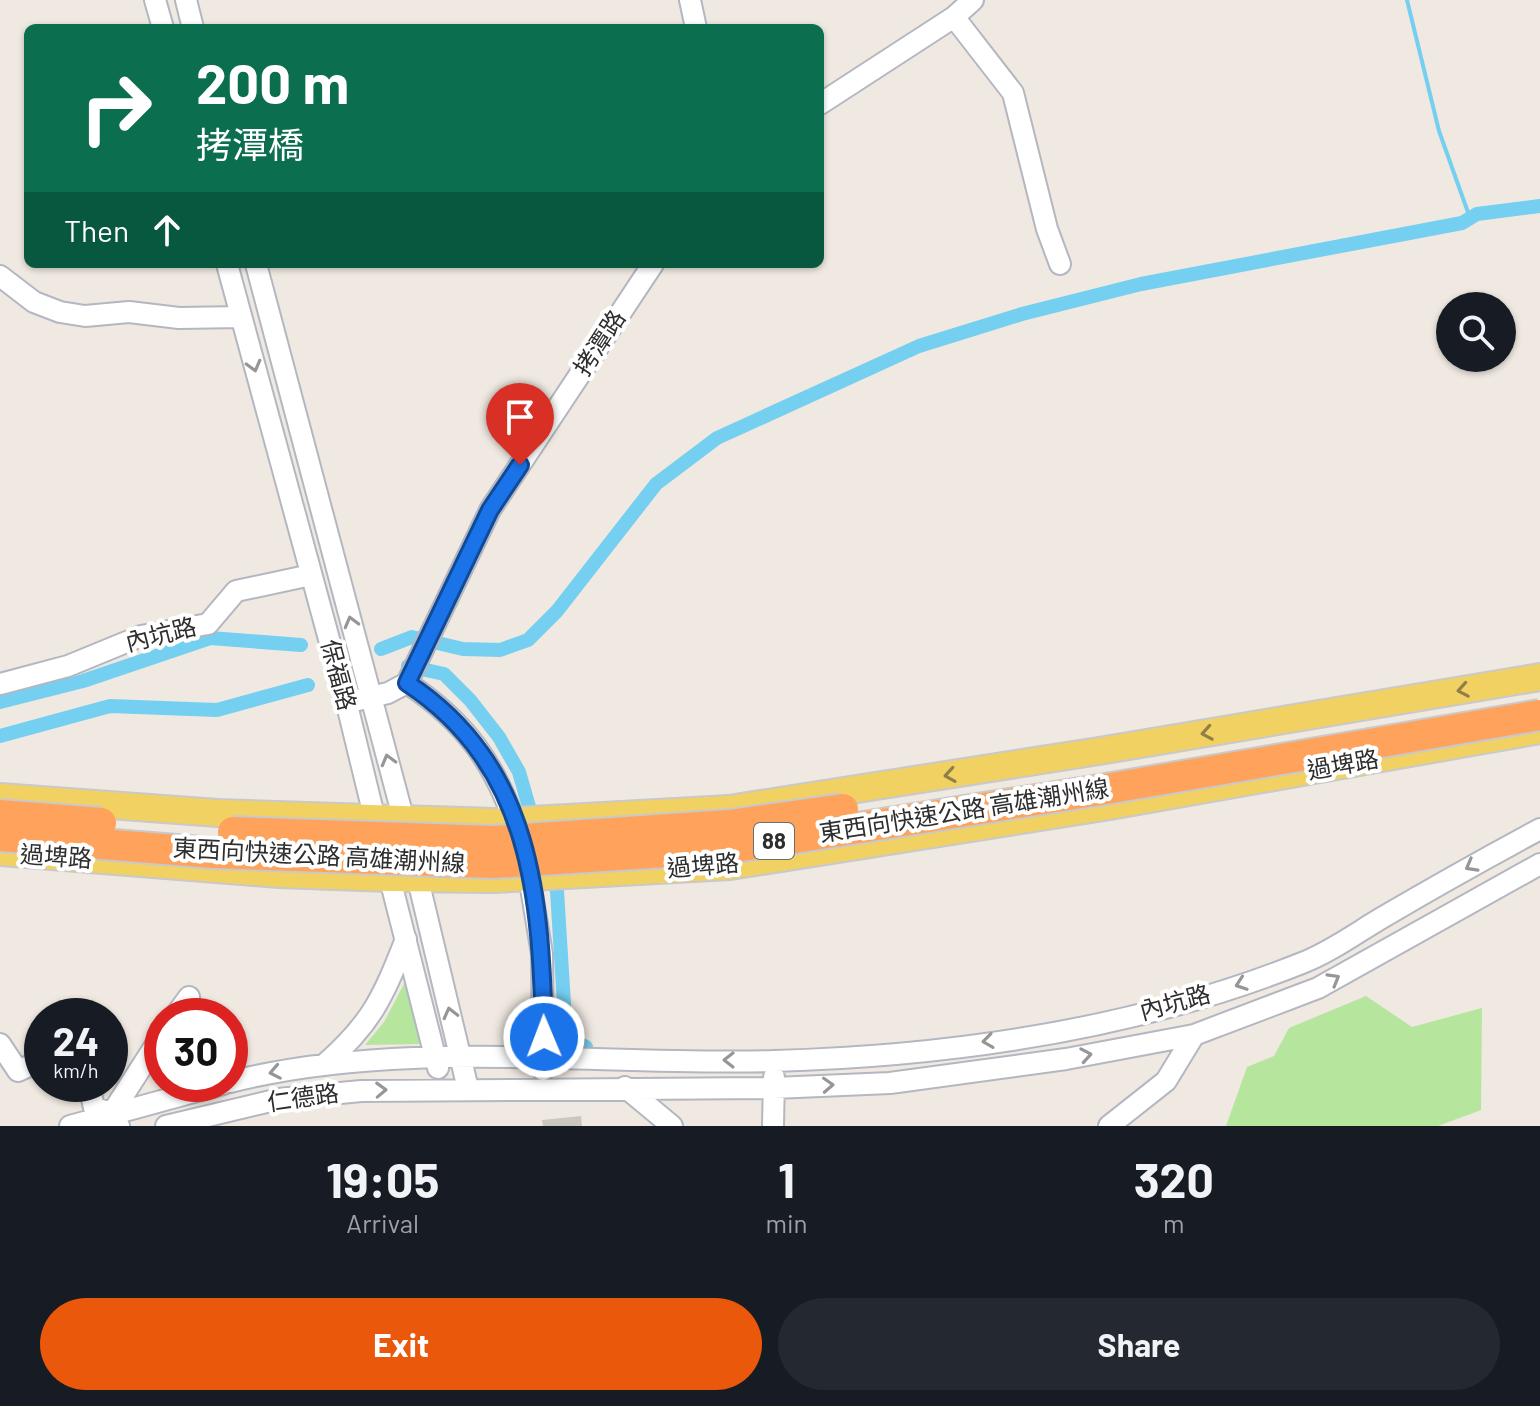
<!DOCTYPE html>
<meta charset="utf-8">
<style>
body{margin:0;font-family:Barlow,"Noto Sans TC",sans-serif;background:#242831;color:#f1f3f6;height:100vh;display:flex;flex-direction:column;font-size:30px;white-space:nowrap}
*{box-sizing:border-box;margin:0}
p{font-size:26px;color:#9ea1a6}
.icon{flex:none;width:44px;height:44px;fill:none;stroke:currentColor;stroke-width:2;stroke-linecap:round;stroke-linejoin:round}
.map{position:relative;height:1126px;overflow:hidden}
.details{display:flex;flex-direction:column;background:#171b24;flex:1}
.details>*{flex:none}
.guide{position:absolute;left:24px;top:24px;width:800px;height:244px;border-radius:12px;box-shadow:0 2px 6px #0004;background:#0b6e4f;color:#fff;overflow:hidden}
.tools{position:absolute;left:1436px;top:292px;display:grid;gap:16px}
.tools a{display:grid;place-items:center;width:80px;height:80px;border-radius:50%;background:#171b24;box-shadow:0 2px 6px #0004;font-size:40px}
.speed{position:absolute;left:24px;top:998px;display:flex;gap:16px;font-size:40px;font-weight:700;text-align:center}
.speed>*{display:grid;place-content:center;width:104px;height:104px;border-radius:50%;background:#171b24;box-shadow:0 2px 6px #0004;line-height:1}
.speed small{font-size:20px;font-weight:400}
.speed .limit{border:12px solid #d22;background:#fff;color:#111}
.pin{position:absolute;display:grid;place-items:center;width:68px;height:68px;color:#fff;margin:-82px -34px;border-radius:50% 50% 50% 0;rotate:-45deg;box-shadow:0 0 8px #0007}
.pin .icon{rotate:45deg}
.me{position:absolute;width:88px;margin:-44px;rotate:359deg;stroke-linejoin:round;filter:drop-shadow(0 0 6px #0008)}
.turn{display:flex;align-items:center;gap:28px;height:168px;padding:0 40px;font-size:36px}
.turn .icon{width:104px;height:104px;stroke-width:2.5}
.turn b{display:block;font-size:56px;line-height:68px}
.then{display:flex;align-items:center;height:76px;padding:0 40px;background:#0003;gap:16px;font-size:30px}
.eta{display:flex;justify-content:space-evenly;align-items:center;height:136px;text-align:center}
.eta b{font-size:48px;font-weight:700;line-height:56px}
.button{display:flex;gap:16px;margin-top:auto;padding:16px 40px}
.button a{flex:1;height:92px;border-radius:48px;background:#ea580c;color:#fff;font-size:32px;font-weight:700;line-height:92px;text-align:center}
.button a+a{background:#242831;color:#f1f3f6}
.map>svg:first-child{display:block}
.green{fill:#b6e59e}
.lines{fill:none;stroke-linecap:round;stroke-linejoin:round}
.stream{stroke:#75cff0;stroke-width:4}
.canal{stroke:#75cff0;stroke-width:14}
.building{fill:#cbc7bf}
.minor-casing{stroke:#b4b7c1;stroke-width:24}
.major-casing{stroke:#c9c9c9;stroke-width:30}
.minor{stroke:#fff;stroke-width:20}
.major{stroke:#f2d163;stroke-width:26}
.highway-bridge-casing{stroke:#c9c9c9;stroke-width:34;stroke-linecap:butt}
.highway-bridge{stroke:#ffa35c;stroke-width:30}
.oneway{stroke:#969696}
.oneway2{stroke:#908048}
.route-casing{stroke:#114b97;stroke-width:20}
.route{stroke:#1a73e8;stroke-width:14}
.labels{text-anchor:middle;stroke-width:8;stroke-linejoin:round;paint-order:stroke}
.shield{fill:#fff;stroke:#6d6d6d;stroke-width:2}
.shield-label{font-size:22px;font-weight:bold;fill:#2e2e2e}
.street-label{font-size:24px;fill:#2e2e2e;stroke:#fff}
</style>
<div class="map">
<svg width="1540" height="1126" viewBox="0 0 1540 1126">
<rect width="100%" height="100%" fill="#efe9e1"/>
<path class="green" d="M405,982l15,62 -55,1 19,-23z
M1366,996l46,31 70,-19 -1,102 -43,16h-212l21,-59 27,-11 15,-28z"/>
<g class="lines">
<path class="stream" d="M1407,0l32,131 31,87"/>
<path class="canal" d="M381,649l31,-12 51,12 37,1 28,-10 29,-29 99,-127 61,-46 202,-92 103,-32 119,-30 321,-61 15,-9 63,-8
M408,666l36,8 26,26 29,37 20,35 15,52
M0,702l83,-21 127,-43 91,7
M0,736l110,-30 107,4 91,-25
M551,874l6,17 8,129 13,23 8,4"/>
</g>
<path class="building" d="M581,1116l1,10h-39l-1,-6z"/>
<g class="lines">
<defs>
<path id="minor" d="M155,0l8,28
M186,0l7,28
M690,0l6,28
M954,17l59,76 34,136 13,35
M820,104l134,-87 19,-17
M227,264l121,445 30,123
M256,264l151,568
M0,276l34,26 26,10 25,4 44,-4 50,6 62,-1
M407,683c59,39 90,83 111,150
M0,684l68,-18 73,-30 67,-12 28,-33 75,-16
M358,700l30,-7 19,-10 83,-173 163,-246
M527,864l15,90 1,116
M387,867l51,201
M415,867l53,222
M175,1016l14,-19
M0,1044l18,27 24,-11
M325,1064c47,-41 58,-67 81,-125
M230,1082c172,-44 367,-16 544,-21 177,-5 363,-32 528,-98 29,-11 57,-32 83,-47 51,-30 103,-59 155,-87
M89,1084l5,24 18,5
M625,1087l47,39
M70,1126l153,-42
M119,1126l-7,-13 50,-78
M166,1126l113,-27 82,-8 413,-3 116,-5 176,-24 128,-24 124,-47 222,-124
M773,1126l1,-49
M1109,1126l57,-45 28,-46"/>
<path id="major" d="M0,797l218,16 276,9 235,-13 370,-58 441,-74
M0,852l279,22 111,4 104,1 236,-13 380,-60 430,-76"/>
</defs>
<use href="#minor" class="minor-casing"/>
<use href="#major" class="major-casing"/>
<use href="#minor" class="minor"/>
<use href="#major" class="major"/>
<defs>
<path id="highway-bridge" d="M0,815l101,8
M233,832l261,9 235,-16 114,-16
M0,836l214,17 280,10 236,-15 376,-59 434,-74"/>
</defs>
<use href="#highway-bridge" class="highway-bridge-casing"/>
<use href="#highway-bridge" class="highway-bridge"/>
</g>
<defs><path id="oneway-chevron" d="M-2-3.5L2.5 0L-2 3.5" fill="none" stroke-width="1.6" stroke-linecap="round" stroke-linejoin="round" transform="scale(2)"/></defs>
<g class="oneway">
<use href="#oneway-chevron" transform="translate(254 366) rotate(75)"/>
<use href="#oneway-chevron" transform="translate(351 622) rotate(-105)"/>
<use href="#oneway-chevron" transform="translate(388 760) rotate(-105)"/>
<use href="#oneway-chevron" transform="translate(1471 866) rotate(151)"/>
<use href="#oneway-chevron" transform="translate(1334 979) rotate(-30)"/>
<use href="#oneway-chevron" transform="translate(1241 984) rotate(161)"/>
<use href="#oneway-chevron" transform="translate(450 1013) rotate(-104)"/>
<use href="#oneway-chevron" transform="translate(988 1041) rotate(172)"/>
<use href="#oneway-chevron" transform="translate(1086 1055) rotate(-10)"/>
<use href="#oneway-chevron" transform="translate(729 1060) rotate(-180)"/>
<use href="#oneway-chevron" transform="translate(275 1072) rotate(169)"/>
<use href="#oneway-chevron" transform="translate(828 1085) rotate(-3)"/>
<use href="#oneway-chevron" transform="translate(381 1090) rotate(-2)"/>
</g>
<g class="oneway2">
<use href="#oneway-chevron" transform="translate(1463 690) rotate(170)"/>
<use href="#oneway-chevron" transform="translate(1207 733) rotate(170)"/>
<use href="#oneway-chevron" transform="translate(950 775) rotate(171)"/>
</g>
<g class="lines">
<defs>
<path id="route" d="M520,465l-30,45 -83,173c126,83 134,216 137,354"/>
</defs>
<use href="#route" class="route-casing"/>
<use href="#route" class="route"/>
</g>
<g class="labels">
<rect class="shield" x="754" y="823" width="40" height="36" rx="6"/>
<g class="shield-label">
<text x="774" y="849">88</text>
</g>
<g class="street-label">
<text transform="translate(600 343) rotate(-57)" y="8">拷潭路</text>
<text transform="translate(161 635) rotate(-14)" y="8">內坑路</text>
<text transform="translate(338 675) rotate(75)" y="8">保福路</text>
<text transform="translate(1343 765) rotate(-10)" y="8">過埤路</text>
<text transform="translate(964 811) rotate(-9)" y="8">東西向快速公路 高雄潮州線</text>
<text transform="translate(319 856) rotate(3)" y="8">東西向快速公路 高雄潮州線</text>
<text transform="translate(56 857) rotate(4)" y="8">過埤路</text>
<text transform="translate(703 866) rotate(-5)" y="8">過埤路</text>
<text transform="translate(1175 1003) rotate(-15)" y="8">內坑路</text>
<text transform="translate(303 1098) rotate(-8)" y="8">仁德路</text>
</g>
</g>
</svg>
<div class="tools">
<a><svg class="icon" aria-label="search" viewBox="0 0 24 24"><circle cx="10" cy="10" r="6"/><path d="M15 15l6 6"/></svg></a>
</div>
<div class="speed"><div>24<small>km/h</small></div><div class="limit">30</div></div>
<div class="pin" style="left:520px;top:465px;background:#d93025"><svg class="icon" aria-label="arrive" viewBox="0 0 24 24"><path d="M6 21V4h12l-3 4 3 4H6"/></svg></div>
<svg class="me" style="left:544px;top:1037px" viewBox="-20 -20 40 40"><circle r="17" fill="#1a73e8" stroke="#fff" stroke-width="3"/><path d="M0-11L8 9 0 5-8 9z" fill="#fff"/></svg>
<div class="guide">
<div class="turn"><svg class="icon" aria-label="right" viewBox="0 0 24 24"><path d="M7 20v-9h11M14 6l5 5-5 5"/></svg><div><b>200 m</b>拷潭橋</div></div>
<div class="then">Then<svg class="icon" aria-label="ahead" viewBox="0 0 24 24"><path d="M12 20V5M6 11l6-6 6 6"/></svg></div>
</div>
</div>
<section class="details">
<div class="eta">
<div><b>19:05</b><p>Arrival</p></div>
<div><b>1</b><p>min</p></div>
<div><b>320</b><p>m</p></div>
</div>
<div class="button"><a>Exit</a><a>Share</a></div>
</section>
